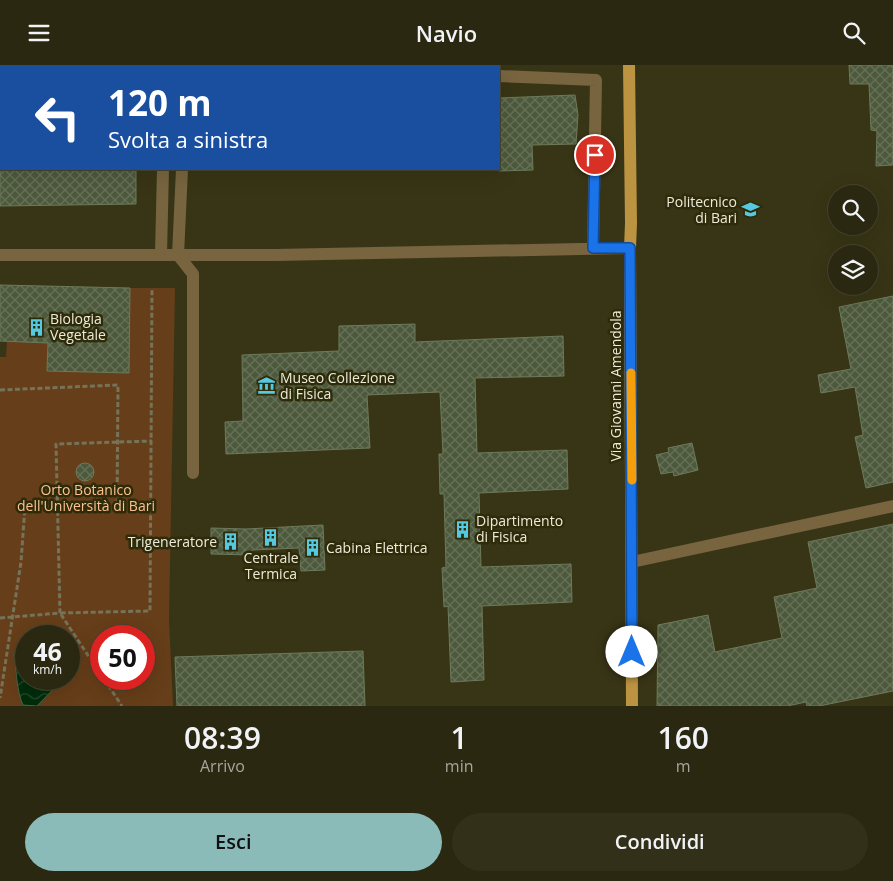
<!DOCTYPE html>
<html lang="it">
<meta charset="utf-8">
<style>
body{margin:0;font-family:"Open Sans",sans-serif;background:#323019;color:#f1f3f6;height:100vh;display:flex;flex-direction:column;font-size:19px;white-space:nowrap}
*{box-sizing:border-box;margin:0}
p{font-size:16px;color:#a5a69f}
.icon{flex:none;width:28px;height:28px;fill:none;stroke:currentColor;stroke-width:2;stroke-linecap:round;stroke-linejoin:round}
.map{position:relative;height:641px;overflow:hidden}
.panel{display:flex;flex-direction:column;background:#2a2810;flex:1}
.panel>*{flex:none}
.top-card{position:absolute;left:0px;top:0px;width:500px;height:105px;box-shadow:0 5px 20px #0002,0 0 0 1px #464430;background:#1a4fa0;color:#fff;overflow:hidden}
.buttons{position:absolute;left:828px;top:120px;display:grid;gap:10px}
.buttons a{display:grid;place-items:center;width:50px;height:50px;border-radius:50%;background:#2a2810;box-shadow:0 5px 20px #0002,0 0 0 1px #464430;font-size:25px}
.speed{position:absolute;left:15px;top:560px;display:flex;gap:10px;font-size:25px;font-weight:700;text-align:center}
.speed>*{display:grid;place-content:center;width:65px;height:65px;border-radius:50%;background:#2a2810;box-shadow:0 5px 20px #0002,0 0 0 1px #464430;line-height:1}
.speed small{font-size:12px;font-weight:400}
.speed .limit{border:8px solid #d22;background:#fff;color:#111}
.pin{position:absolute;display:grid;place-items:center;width:42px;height:42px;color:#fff;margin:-21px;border:2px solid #fff;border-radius:50%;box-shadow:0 1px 5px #0007}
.me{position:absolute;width:55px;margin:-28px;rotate:0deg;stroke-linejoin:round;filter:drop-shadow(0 0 4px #0008)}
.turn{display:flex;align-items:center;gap:18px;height:105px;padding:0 25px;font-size:22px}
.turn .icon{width:65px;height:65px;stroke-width:2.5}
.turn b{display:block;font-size:35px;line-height:42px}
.eta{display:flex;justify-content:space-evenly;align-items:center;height:85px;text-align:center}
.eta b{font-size:30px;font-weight:600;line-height:35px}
.action{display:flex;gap:10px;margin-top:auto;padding:10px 25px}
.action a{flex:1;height:58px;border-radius:30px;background:#8bbbb9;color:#111;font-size:20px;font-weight:600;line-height:58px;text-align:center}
.action a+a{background:#323019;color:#f1f3f6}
header{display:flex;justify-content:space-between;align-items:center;height:65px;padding:0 25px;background:#2a2810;font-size:22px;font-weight:600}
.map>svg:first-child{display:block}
.green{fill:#663e19;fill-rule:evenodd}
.water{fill:url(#water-waves);stroke:#476548}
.building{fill:url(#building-cross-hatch);stroke:#6d7a5b}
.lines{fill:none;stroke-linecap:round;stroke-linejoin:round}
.path{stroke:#757358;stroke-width:3;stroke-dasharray:5 2.5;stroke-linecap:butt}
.minor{stroke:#786540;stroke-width:12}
.major{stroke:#bc9341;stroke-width:12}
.route-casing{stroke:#114b97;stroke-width:12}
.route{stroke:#1a73e8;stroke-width:9}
.slow{stroke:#f59e0b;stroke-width:9}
.labels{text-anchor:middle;stroke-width:5;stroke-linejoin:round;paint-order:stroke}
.poi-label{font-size:14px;fill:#ecebd9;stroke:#2e2b0b;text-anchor:start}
.street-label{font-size:14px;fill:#ecebd9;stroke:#2e2b0b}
.park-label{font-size:14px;fill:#fec18f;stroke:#2e2b0b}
</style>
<header><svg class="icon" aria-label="menu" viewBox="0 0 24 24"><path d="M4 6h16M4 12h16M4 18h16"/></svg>Navio<svg class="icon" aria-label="search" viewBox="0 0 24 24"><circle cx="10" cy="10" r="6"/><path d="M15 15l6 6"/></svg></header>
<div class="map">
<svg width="893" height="641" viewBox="0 0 893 641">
<defs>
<pattern id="water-waves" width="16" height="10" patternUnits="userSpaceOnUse" patternTransform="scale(1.25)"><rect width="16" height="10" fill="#002c0a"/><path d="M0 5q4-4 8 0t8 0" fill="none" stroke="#254b2d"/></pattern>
<pattern id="building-cross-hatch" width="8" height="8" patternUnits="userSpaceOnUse" patternTransform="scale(1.25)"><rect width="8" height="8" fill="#4d593c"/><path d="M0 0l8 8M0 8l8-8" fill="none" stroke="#677158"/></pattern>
</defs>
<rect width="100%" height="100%" fill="#383516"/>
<path class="green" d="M130,223h45l-6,332 4,86h-173v-349h6l1,-15h13v-2h28v31l80,2zM26,571h43v43h-43zM101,571h43v43h-43z"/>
<path class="water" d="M26,580v34h37l-26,27 -14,-1c-6,-12 -7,-37 -9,-52z"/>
<path class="building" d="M849,0h44v100l-17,1 1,-35 -6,-1 -2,-46h-19z
M575,30l3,20 -2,29 -44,1 1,25 -34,1v-73z
M0,104h136v35l-136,2z
M0,220l130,3 -1,85 -82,-2 1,-28 -48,-2z
M893,231v186l-27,6 -11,-51 8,-2 -8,-48 -34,6 -3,-18 33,-6 -12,-62z
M415,259v18l148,-6 1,40 -89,2 2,75 90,-3 1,39 -89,4 2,74 90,-3 1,38 -90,4 2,74 -33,2 -3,-76 -4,1 -2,-39 4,-1 -2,-73h-4l-1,-40h4l-3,-62 -73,3 3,53 -144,6 -1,-32 18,-1 -1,-66 97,-4v-25z
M692,378l6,27 -24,6 -1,-4 -12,2 -5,-19 13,-3 -1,-4z
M76 407a9 9 0 1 1 18 0a9 9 0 1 1-18 0Z
M893,459v167l-74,15h-12l-1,-4 -19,4h-130l1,-81 50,-10 7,37 67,-14 -8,-41 43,-9 -9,-46z
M323,460l2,45 -24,1 -2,-23 -47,2v5l-41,-1v-26l35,1z
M363,586l2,55h-188l-2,-49z"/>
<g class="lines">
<path class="path" d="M0,325l118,-5 -1,123 -92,-2 -4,56 -21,136
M0,553l60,-5 -4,-169 96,-3
M101,610l-41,-62 90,-2 2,-323
M104,614l18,27"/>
<path class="minor" d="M432,0l4,1
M185,1l1,-1
M499,11l97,4 -3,168
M182,104l-4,86 15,19v199
M161,189l2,-85
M0,190h276l354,-7
M632,497l261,-56"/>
<path class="major" d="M629,0l2,158 -1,25 2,458"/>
</g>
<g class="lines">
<defs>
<path id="route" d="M595,90l-2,93h37l2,404"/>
</defs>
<use href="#route" class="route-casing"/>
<use href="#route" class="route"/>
<path class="slow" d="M631,308l1,107"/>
</g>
<defs>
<symbol id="university-bare" viewBox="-9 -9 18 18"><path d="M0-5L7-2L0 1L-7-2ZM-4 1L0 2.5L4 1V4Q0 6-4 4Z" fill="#56c9e1" stroke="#2e2b0b" stroke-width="2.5" paint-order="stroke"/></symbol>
<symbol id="building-bare" viewBox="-9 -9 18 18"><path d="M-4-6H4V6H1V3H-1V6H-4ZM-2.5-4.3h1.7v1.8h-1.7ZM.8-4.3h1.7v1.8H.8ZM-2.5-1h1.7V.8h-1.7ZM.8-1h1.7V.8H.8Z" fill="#56c9e1" stroke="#2e2b0b" stroke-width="2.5" paint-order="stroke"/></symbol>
<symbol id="museum-bare" viewBox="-9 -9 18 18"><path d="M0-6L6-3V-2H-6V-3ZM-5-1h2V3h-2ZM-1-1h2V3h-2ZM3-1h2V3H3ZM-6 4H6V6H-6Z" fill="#56c9e1" stroke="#2e2b0b" stroke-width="2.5" paint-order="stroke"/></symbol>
</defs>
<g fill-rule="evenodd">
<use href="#university-bare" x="738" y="132" width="25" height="25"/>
<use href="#building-bare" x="24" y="250" width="25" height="25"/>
<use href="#museum-bare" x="254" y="308" width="25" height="25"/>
<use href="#building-bare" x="450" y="452" width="25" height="25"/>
<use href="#building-bare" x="258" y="460" width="25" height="25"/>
<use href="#building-bare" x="218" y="464" width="25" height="25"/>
<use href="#building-bare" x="300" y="470" width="25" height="25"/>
</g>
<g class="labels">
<g class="poi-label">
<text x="737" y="142" text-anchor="end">Politecnico<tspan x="737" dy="16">di Bari</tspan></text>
<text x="50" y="259">Biologia<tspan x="50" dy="16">Vegetale</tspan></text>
<text x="280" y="318">Museo Collezione<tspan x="280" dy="16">di Fisica</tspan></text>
<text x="476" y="461">Dipartimento<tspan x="476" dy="16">di Fisica</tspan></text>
<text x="217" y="482" text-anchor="end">Trigeneratore</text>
<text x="326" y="488">Cabina Elettrica</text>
<text x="271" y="498" text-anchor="middle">Centrale<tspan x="271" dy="16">Termica</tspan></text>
</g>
<g class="street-label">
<text transform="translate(616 321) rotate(-90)" y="5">Via Giovanni Amendola</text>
</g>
<g class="park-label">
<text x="86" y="430">Orto Botanico<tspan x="86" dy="16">dell'Università di Bari</tspan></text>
</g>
</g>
</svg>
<div class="buttons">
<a><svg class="icon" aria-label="search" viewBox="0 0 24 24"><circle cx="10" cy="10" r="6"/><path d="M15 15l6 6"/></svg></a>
<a><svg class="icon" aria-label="layers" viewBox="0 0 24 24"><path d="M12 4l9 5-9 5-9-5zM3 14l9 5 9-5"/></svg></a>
</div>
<div class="speed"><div>46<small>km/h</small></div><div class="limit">50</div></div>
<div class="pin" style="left:595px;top:90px;background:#d93025"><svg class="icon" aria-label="arrive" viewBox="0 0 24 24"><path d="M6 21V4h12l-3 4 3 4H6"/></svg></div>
<svg class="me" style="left:632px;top:587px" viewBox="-20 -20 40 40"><circle r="19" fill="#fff"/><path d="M0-13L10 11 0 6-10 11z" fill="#1a73e8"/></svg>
<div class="top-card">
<div class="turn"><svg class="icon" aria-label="left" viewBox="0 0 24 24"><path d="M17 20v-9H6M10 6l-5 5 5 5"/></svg><div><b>120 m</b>Svolta a sinistra</div></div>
</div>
</div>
<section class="panel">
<div class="eta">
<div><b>08:39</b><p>Arrivo</p></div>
<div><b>1</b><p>min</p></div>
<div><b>160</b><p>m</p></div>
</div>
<div class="action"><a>Esci</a><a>Condividi</a></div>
</section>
